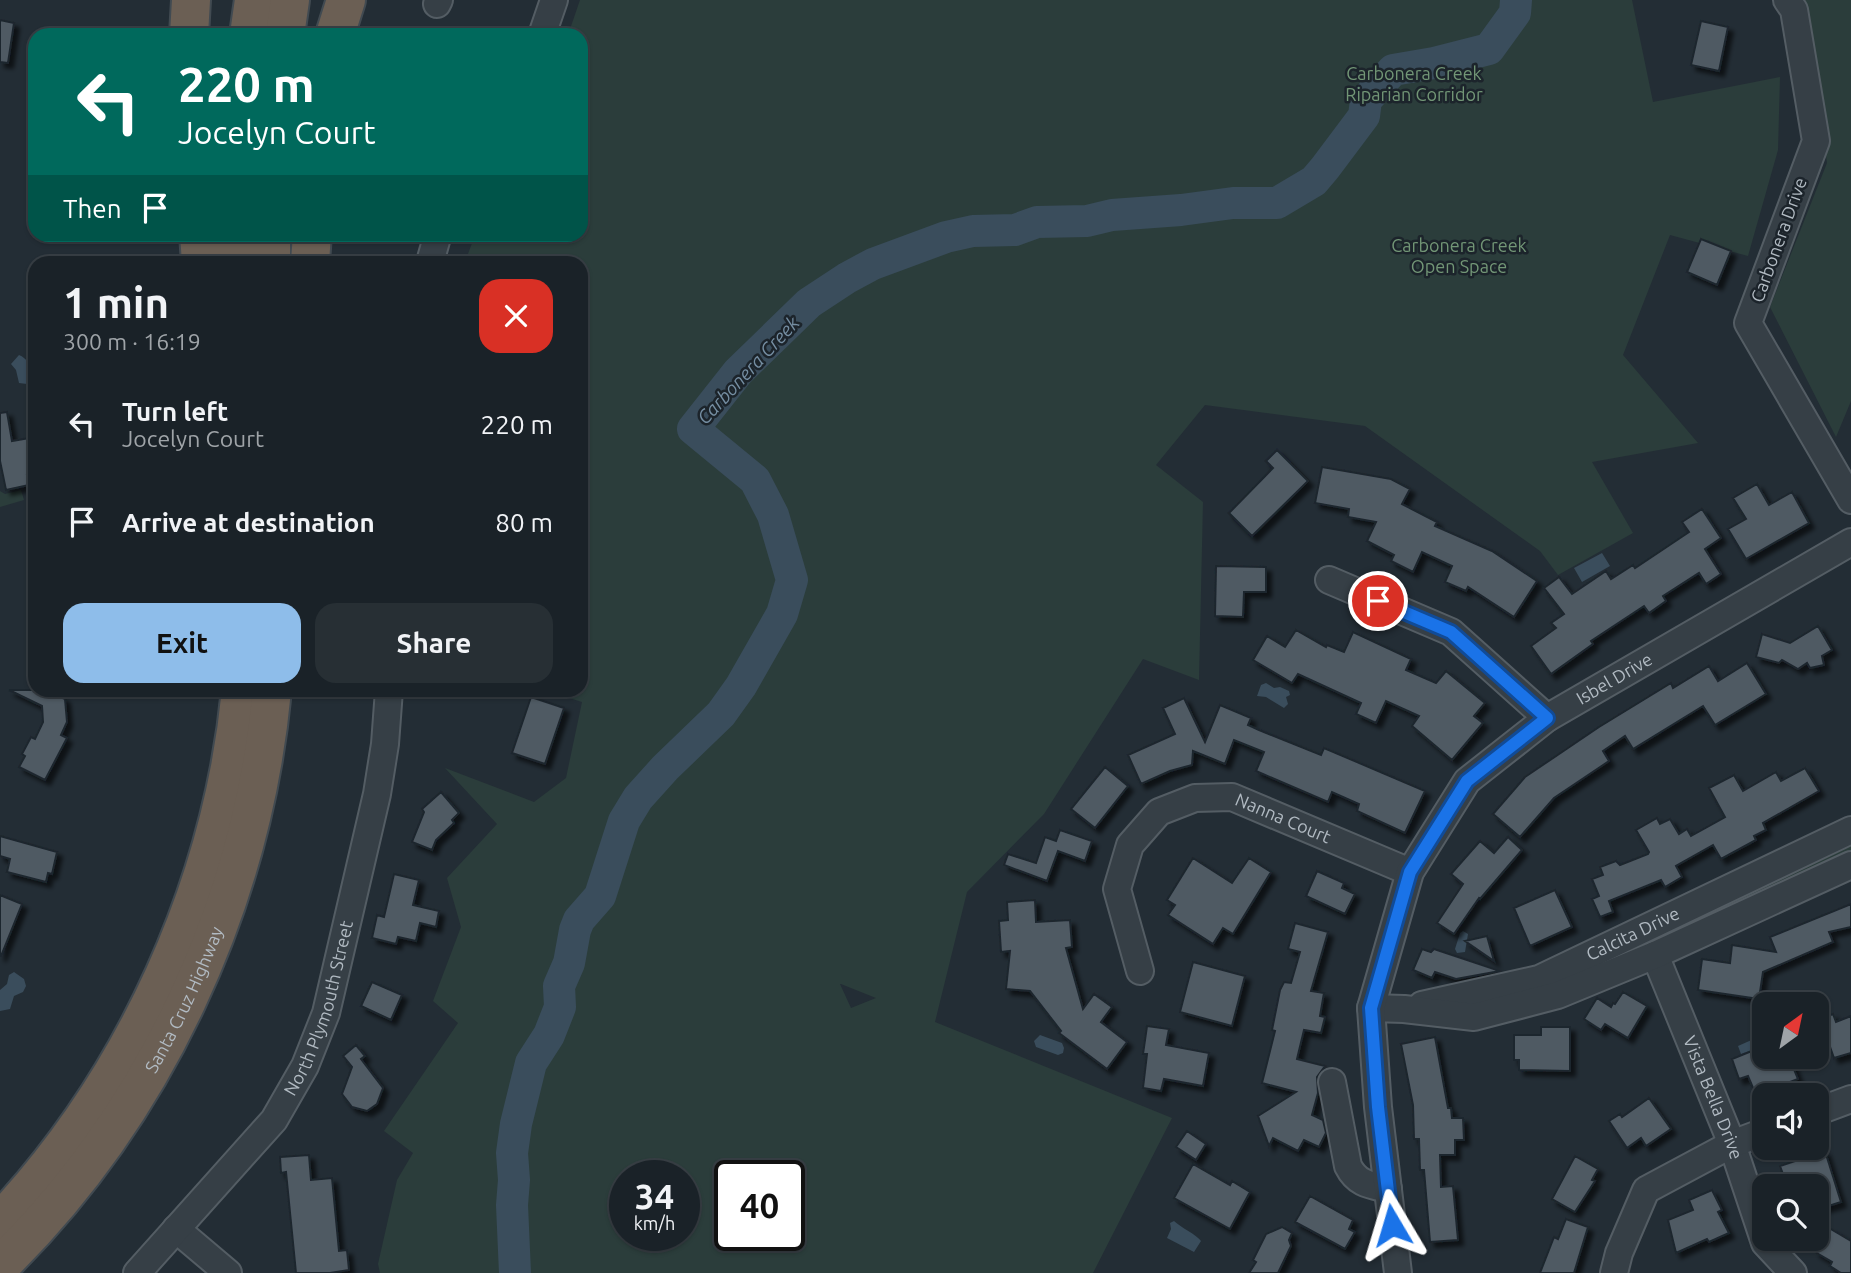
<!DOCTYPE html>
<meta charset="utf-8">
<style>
body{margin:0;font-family:Ubuntu,sans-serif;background:#272f34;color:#f1f3f6;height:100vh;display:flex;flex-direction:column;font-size:26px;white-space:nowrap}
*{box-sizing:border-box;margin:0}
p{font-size:23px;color:#9fa4a8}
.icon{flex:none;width:38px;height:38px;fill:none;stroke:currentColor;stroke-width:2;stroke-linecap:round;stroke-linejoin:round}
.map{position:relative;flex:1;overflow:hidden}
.drawer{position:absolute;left:28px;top:256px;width:560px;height:441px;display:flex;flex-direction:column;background:#1a2228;border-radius:21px;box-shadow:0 2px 5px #0004,0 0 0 2px #383f45}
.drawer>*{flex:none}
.guide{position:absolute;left:28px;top:28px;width:560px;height:214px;border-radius:21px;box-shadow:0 2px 5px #0004,0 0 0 2px #383f45;background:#00695c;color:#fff;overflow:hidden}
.needle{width:46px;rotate:33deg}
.controls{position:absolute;left:1752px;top:992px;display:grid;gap:14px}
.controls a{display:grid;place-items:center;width:77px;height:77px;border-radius:14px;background:#1a2228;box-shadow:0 2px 5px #0004,0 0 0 2px #383f45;font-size:35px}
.speed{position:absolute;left:609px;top:1160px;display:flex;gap:14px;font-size:35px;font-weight:700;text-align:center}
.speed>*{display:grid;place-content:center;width:91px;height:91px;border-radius:50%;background:#1a2228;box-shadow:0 2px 5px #0004,0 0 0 2px #383f45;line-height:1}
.speed small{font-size:18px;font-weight:400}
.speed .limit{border:4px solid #111;border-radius:10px;background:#fff;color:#111}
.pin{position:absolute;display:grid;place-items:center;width:60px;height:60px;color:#fff;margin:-30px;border:4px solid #fff;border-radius:50%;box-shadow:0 2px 7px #0007}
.me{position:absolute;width:77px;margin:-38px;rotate:353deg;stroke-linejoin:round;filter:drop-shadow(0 0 5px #0008)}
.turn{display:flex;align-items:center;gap:24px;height:147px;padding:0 35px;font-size:32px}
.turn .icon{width:91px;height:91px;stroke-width:2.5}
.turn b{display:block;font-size:49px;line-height:60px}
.then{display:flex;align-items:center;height:66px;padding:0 35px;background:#0003;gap:14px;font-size:26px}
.round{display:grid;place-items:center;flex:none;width:74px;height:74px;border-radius:21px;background:#272f34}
.headline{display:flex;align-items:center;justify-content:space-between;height:119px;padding:0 35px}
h1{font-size:42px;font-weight:700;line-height:52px}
.action{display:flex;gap:14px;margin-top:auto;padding:14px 35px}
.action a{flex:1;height:80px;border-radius:21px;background:#8ebdea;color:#111;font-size:28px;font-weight:700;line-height:80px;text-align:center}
.action a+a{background:#272f34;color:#f1f3f6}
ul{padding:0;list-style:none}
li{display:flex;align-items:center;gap:21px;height:98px;padding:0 35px}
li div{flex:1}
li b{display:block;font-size:26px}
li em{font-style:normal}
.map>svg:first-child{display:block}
.green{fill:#2b3d3b;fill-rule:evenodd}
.water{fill:#3a4d5c}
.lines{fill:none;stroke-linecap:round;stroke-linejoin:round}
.river{stroke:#3a4d5c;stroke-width:32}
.building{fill:#4f5a64;stroke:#1e262d;stroke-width:2;filter:url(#shadow)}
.minor-casing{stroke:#545d64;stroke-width:30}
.highway-casing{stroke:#414a51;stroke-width:42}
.minor{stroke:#363f46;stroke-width:26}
.highway{stroke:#6b5f54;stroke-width:38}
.route-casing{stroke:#114b97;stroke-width:18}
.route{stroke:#1a73e8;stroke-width:12}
.labels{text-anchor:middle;stroke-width:5;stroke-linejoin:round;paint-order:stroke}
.park-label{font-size:18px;fill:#729676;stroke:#1c242b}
.street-label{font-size:18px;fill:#b1bac2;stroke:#1c242b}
.water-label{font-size:19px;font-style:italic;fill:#758ea2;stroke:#1c242b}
</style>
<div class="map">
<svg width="1851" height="1273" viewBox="0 0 1851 1273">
<defs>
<filter id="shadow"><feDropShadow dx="5" dy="5" stdDeviation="2" flood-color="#0009"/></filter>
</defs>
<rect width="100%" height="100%" fill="#232d35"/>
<path class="green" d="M580,0h1052l21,102 127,-25 -2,73 -30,106 -78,-21 -47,120 75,88 -106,19 41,71 -75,42 -18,-24 -175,-125 -160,-21 -49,60 47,37 -4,178 -56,-21 -99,155 -77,78 -32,130 237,96 -79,155h-713l-2,-9 19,-84 16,-27 -29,-22 74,-108 -25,-22 28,-74 -14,-49 50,-54 -52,-56 89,34 32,-24 16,-76 -38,-12h37v-428h-116l10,-27 106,-1v-199h-13zM840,984h1l35,14 -25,10zM625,1176h59v60h-59zM730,1176h59v60h-59z
M1805,0h46v401l-15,36 -66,-130 57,-144z
M21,490l3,10 -24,7v-16l5,3z
M1851,841v18l-294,127 -4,-9z"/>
<path class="water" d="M19,355c12,5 14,18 8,29l-8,-1 -3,-13 -5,-6z
M1602,553l8,13 -28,16 -8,-14z
M1266,683l8,5 6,-1 9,4 1,4 -4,2 2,7 -4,4 -18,-11 -9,-1 4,-11z
M1463,931l5,3 -3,18 -8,1 -2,-4 5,-16z
M14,972l10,7 2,7 -3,6 -9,4 -4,13 -10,2v-21l7,-6 2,-9z
M1040,1035l22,8 2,5 -1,5 -5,2 -22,-8 -2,-6z
M1756,1038l4,9 -19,7 -3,-8z
M1174,1221c6,6 23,14 27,20l-7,11 -27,-14 4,-9 -1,-6z"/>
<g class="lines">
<path class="river" d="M515,1273l-3,-68 2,-25 -2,-27 4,-29 15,-61 18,-28 11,-28 -1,-21 10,-23 6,-33 4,-10 21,-24 24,-75 14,-23 27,-30 56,-54 20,-28 41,-72 10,-34 -19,-65 -18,-35 -62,-51 45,-57 71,-69 38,-25 26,-14 73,-27 27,-6 42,-1 22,-8 50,-1 25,-6 69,-5 52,-7h44l37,-22 11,-13 39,-52 2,-16 27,-30 41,-7 55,-14 26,-36 1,-13"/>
</g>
<path class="building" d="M0,20l14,3 -6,40 -8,-1z
M1701,21l27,6 -9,44 -28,-6z
M1701,239l30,12 -14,34 -30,-13z
M7,412l5,29 23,-4v36l-8,2 2,10 -23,5 -6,-29v-48z
M1277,450l31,31 -56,55 -23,-23 44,-45 -7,-7z
M1322,467l69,12 19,10 -8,15 35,18 -2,4 57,25 45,30 -23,36 -46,-30 -2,4 -21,-9 7,-16 -30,-14 -9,20 -22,-11 3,-6 -27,-14 9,-19 -28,-5 1,-8 -34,-6z
M1757,484l12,21 23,-13 17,31 -63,36 -18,-30 18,-10 -13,-21z
M1702,509l19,29 -16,11 16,25 -15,10 -7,-11 -36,23 3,5 -17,12 -5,-7 -53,35 2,3 -42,30 -20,-28 25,-18 -5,-5 13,-9 -20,-26 15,-11 13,17 34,-23 5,8 22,-14 2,3 54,-36 -7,-10z
M1216,566l50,1v25h-22l-1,25 -28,-1z
M1818,626l14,24 -10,6 2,9 -14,3 -3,-5 -9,6 -16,-9 -3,3 -23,-6 6,-23 28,9z
M1296,630l30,17 1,-2 17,7 9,-20 58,27 -5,11 30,13 10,-12 39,32 -11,13 9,7 -31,37 -40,-34 7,-10 -33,-15 -10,22 -20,-9 5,-11 -63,-29 -6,9 -39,-23 14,-24 18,11z
M1747,663l19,31 -51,31 -12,-19 -70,43 -8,-13 -22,15 6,10 -55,37 -34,39 -27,-23 32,-37 74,-50 72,-44 2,5 36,-22 9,15z
M9,690h47l-3,3 12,6 2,23 -6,13 6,3 -22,42 -26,-13 6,-11 -3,-2 9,-17 4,2 8,-17 -1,-16z
M531,697l33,11 -19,56 -33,-11z
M1184,698l21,44 15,-37 31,13 -3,7 11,5 62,25 3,-7 101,43 -20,42 -48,-22 2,-7 -27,-12 -4,10 -72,-31 8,-19 -30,-12 -9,24 -32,-13 -1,14 -22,6 -29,13 -13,-29 47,-21 -12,-26z
M1105,767l23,19 -33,42 -24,-19z
M1805,768l14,23 -56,32 3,7 -12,6 2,4 -35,19 -8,-14 -37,21 6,11 -17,10 -4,-7 -52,21 4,11 -13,5 -8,-18 7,-3 -7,-17 11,-4 -3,-8 16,-6 4,4 28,-11 1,-2 -13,-22 21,-12 3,6 10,-5 9,15 8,-5 4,7 34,-19 -16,-29 25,-13 9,16 33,-19 5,9z
M441,792l18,21 -7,7 2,3 -18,17 -4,10 -20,-8 12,-30 -2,-3z
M1060,830l32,11 -7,20 -27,-10 -11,30 -43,-16 4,-11 28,9 9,-26 11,4z
M0,836l57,16 -5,22 -4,-1 -2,9 -39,-10 3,-13 -10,-3z
M1508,837l14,13 -42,49 -1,-1 -25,36 -17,-11 26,-39 -12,-10 29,-33 14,12z
M1193,858l39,25 17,-25 22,14 -38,62 -10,-6 -10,16 -45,-29 7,-10 -8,-5z
M1317,871l27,12 -2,5 13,6 -10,20 -39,-18z
M394,874l25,6 -6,25 26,6 -3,16 -16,-4 -4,18 -18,-4 -2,7 -24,-6 5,-23 7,2z
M1555,890l17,37 -42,19 -16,-38z
M0,895l22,9 -21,52h-1z
M1035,900l1,22 34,-2 2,27 -6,1 17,61 11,-15 18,13 -11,15 26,20 -20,27 -48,-36 2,-2 -31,-40 -24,-2 4,-38 -9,1 -2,-31 9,-1 -1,-18z
M1851,904v23l-22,5 4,10 -70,30 -4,27 -61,-9 4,-31 28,4 2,-18 44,7 -6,-15z
M1295,923l33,9 -17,59 13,2 -4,23 5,1 -4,16 -17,-3 -7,29 28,7 -8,11 1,16 -6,22 11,5 3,13 -7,14 -15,-7 -6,11 -25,-13 -4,8 -11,-30 38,-24 -34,-9 13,-52 -3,-1 8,-40 4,-8 7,1 9,-31 -12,-3z
M1487,936l7,25 -29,-20z
M1422,949l9,3 3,-3 66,22 -44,8 -21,-7 -3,6 -19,-8z
M1193,962l52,14 -13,50 -52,-14z
M372,982l30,13 -11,25 -30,-14z
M1623,992l24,14 -19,32 -23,-14 -4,6 -17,-11 13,-21 14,9 2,-4 2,1z
M1833,1014l3,8 15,-6v37l-17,5 -14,-39z
M1147,1026l22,3 -3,16 43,8 -6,33 -39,-7 -3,12 -18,-3 4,-34h-4z
M1541,1027h29v44l-51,-1v-10h-5v-25h27z
M1435,1037l13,71h3l1,10h11l1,22h-9v15h-15l1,32 12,-1 5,54 -28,2 -6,-72h-4l-1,-31h-5l-1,-34 -12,-61z
M356,1045l9,11 -4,3 22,29 -6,16 -10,7 -15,-4 -10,-13 10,-27 -9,-11z
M1764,1046v11h25l9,22 -42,16 -8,-19 -9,3 -7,-20z
M1649,1098l22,31 -25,17 -5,-8 -14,10 -18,-27 11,-7 2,3z
M1187,1131l19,13 -10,16 -20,-13z
M1825,1151l16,51 -25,8v-24h-22l-1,-4 -6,3 -7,-19z
M309,1155l2,25 21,-2 7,73 8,-1 2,20 -19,3h-34l-10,-101 -5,1 -1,-16z
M1575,1156l23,13 -6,11 3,1 -20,31 -23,-13z
M1193,1164l37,21 2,-4 18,11 -20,37 -56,-31z
M1712,1190l10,20 -4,2 11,21 -20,9 -2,-3 -31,14 -8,-33 25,-10 -4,-10z
M1310,1196l43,24 -4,9 6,3 -10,17 -50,-27z
M1566,1219l22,8 -14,46h-34l14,-36 4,2z
M1282,1227l10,6 -3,7 2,6 -13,27h-29l7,-11 -3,-2 13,-26z
M1829,1228l22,13v32h-10l-11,-7 2,-4 -17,-10z"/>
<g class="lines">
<defs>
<g id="minor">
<path d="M1787,0l7,10 22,131 -68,182 103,177"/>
<path d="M437,4l2,-4"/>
<path d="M542,35l12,-35"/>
<path d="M430,262l8,-28"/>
<path d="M1329,580l122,52 96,86"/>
<path id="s1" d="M1655,955l77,189 33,99 28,30"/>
<path id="s2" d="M1140,971l-23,-82 13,-44 29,-33 36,-14 37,-1 178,75"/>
<path id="s3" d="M1422,1005l117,-26 312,-149"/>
<path d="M1371,1008l33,1 70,8 84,-22 97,-40 196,-90"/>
<path d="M1332,1082l16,84c9,18 22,19 40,23"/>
<path d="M1816,1112l35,-13"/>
<path d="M176,1229l52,44"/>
<path id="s4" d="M137,1273l137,-153 31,-54 21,-53 51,-219 8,-50 4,-54"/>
<path id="s5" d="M1398,1273l-20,-166 -7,-99 39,-136 57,-91 80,-63 304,-176"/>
<path d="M1614,1273l5,-20 27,-63 86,-46 32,-12"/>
</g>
<g id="highway">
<path d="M189,35l2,-35"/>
<path d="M249,35l5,-35"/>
<path d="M285,35l5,-35"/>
<path d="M335,35l11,-35"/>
<path d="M199,234l2,28"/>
<path d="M271,234v28"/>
<path d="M235,262v-28"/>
<path d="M310,262l2,-28"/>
<path d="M0,1222c135,-144 222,-336 241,-532"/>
<path id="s6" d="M0,1266c155,-152 252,-361 272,-576"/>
</g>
</defs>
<use href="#minor" class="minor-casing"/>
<use href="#highway" class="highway-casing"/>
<use href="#minor" class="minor"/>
<use href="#highway" class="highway"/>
</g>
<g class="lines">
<defs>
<path id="route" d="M1378,601l73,31 96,86 -80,63 -57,91 -39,136 7,99 14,118"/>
</defs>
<use href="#route" class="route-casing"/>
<use href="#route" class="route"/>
</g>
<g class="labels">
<g class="park-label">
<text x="1414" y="80">Carbonera Creek<tspan x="1414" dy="21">Riparian Corridor</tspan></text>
<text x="1459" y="252">Carbonera Creek<tspan x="1459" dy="21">Open Space</tspan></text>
</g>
<g class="street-label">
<text transform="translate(1779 240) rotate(-70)" y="6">Carbonera Drive</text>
<text dy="6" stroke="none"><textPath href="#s5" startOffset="695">Isbel Drive</textPath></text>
<text dy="6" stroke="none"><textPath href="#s2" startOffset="306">Nanna Court</textPath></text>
<text dy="6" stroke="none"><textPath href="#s3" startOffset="224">Calcita Drive</textPath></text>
<text dy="6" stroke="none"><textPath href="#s6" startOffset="326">Santa Cruz Highway</textPath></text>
<text dy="6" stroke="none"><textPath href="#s4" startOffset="327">North Plymouth Street</textPath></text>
<text dy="6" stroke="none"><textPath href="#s1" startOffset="154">Vista Bella Drive</textPath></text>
</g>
<g class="water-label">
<text transform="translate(748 370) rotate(-47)" y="7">Carbonera Creek</text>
</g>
</g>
</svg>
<div class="controls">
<a><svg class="needle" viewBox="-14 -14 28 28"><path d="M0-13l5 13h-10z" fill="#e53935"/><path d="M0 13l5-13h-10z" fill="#9fa4a8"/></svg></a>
<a><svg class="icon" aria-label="sound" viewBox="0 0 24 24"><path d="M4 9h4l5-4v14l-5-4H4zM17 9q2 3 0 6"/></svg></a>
<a><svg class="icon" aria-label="search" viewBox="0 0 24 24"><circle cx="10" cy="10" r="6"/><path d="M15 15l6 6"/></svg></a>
</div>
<div class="speed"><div>34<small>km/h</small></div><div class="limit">40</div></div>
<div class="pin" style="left:1378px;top:601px;background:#d93025"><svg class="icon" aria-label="arrive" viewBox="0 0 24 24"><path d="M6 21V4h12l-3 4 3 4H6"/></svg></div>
<svg class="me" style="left:1392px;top:1225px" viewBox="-20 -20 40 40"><path d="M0-17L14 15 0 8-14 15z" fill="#1a73e8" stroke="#fff" stroke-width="4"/></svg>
<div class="guide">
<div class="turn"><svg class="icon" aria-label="left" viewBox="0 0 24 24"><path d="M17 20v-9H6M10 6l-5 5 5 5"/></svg><div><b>220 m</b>Jocelyn Court</div></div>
<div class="then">Then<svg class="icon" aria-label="arrive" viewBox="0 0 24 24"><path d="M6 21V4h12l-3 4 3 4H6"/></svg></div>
</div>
<section class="drawer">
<div class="headline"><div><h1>1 min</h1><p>300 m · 16:19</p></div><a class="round" style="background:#d93025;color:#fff"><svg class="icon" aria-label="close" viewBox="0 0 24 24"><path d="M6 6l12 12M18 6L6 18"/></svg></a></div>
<ul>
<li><svg class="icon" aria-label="left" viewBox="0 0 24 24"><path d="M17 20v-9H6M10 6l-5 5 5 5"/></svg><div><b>Turn left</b><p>Jocelyn Court</p></div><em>220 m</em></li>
<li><svg class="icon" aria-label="arrive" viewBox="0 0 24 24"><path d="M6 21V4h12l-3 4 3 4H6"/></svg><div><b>Arrive at destination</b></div><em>80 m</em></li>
</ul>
<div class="action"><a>Exit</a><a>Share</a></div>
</section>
</div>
